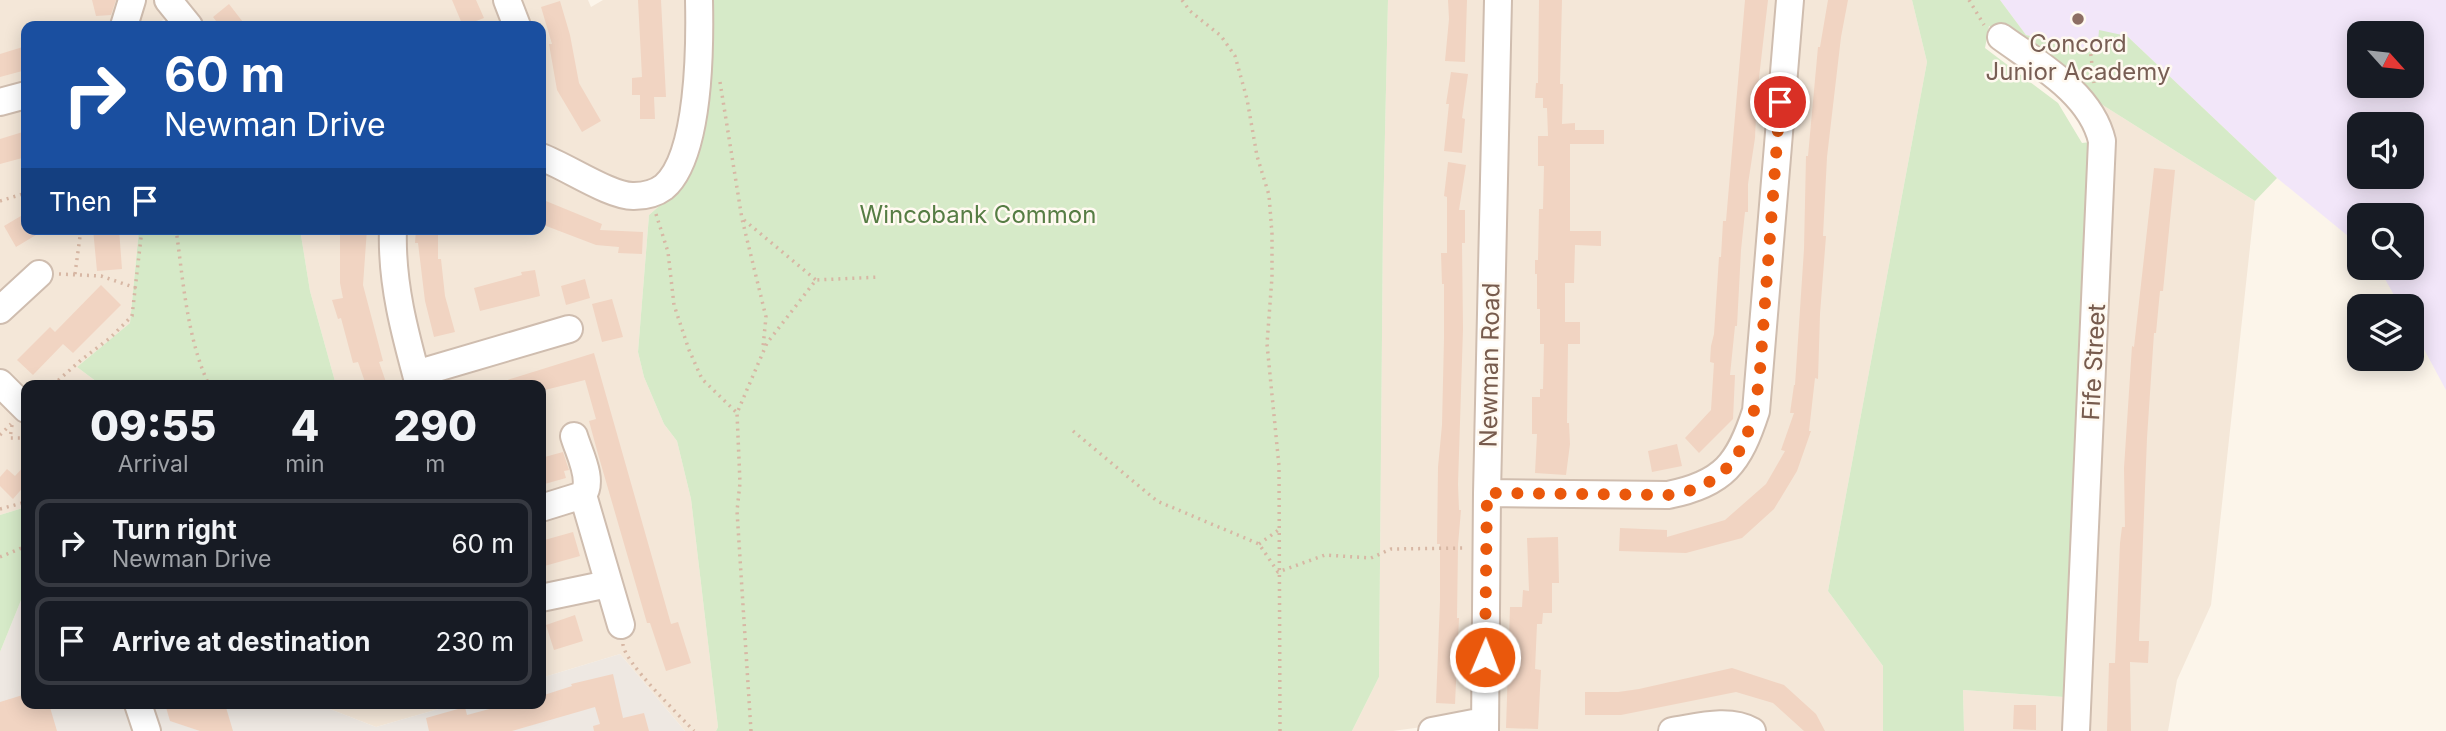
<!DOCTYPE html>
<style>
body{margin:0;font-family:Inter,sans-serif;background:#20242c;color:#f1f3f6;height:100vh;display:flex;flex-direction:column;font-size:26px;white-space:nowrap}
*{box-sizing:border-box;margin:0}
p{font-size:23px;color:#9ea1a6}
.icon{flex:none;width:38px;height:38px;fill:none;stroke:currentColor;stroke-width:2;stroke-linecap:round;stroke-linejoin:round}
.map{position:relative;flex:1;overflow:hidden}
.side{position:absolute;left:21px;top:380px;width:525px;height:329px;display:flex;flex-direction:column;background:#171b24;border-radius:14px;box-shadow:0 4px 18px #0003}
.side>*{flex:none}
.top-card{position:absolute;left:21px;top:21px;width:525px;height:214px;border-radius:14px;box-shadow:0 4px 18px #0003;background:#1a4fa0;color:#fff;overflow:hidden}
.needle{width:46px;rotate:117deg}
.buttons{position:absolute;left:2347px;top:21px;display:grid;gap:14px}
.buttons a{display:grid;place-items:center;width:77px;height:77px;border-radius:14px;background:#171b24;box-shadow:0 4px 18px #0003;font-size:35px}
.pin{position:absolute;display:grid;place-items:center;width:60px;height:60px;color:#fff;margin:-30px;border:4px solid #fff;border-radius:50%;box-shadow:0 2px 7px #0007}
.me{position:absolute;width:77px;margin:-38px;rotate:1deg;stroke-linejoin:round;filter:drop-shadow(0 0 5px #0008)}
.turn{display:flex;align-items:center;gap:24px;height:147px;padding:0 28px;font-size:32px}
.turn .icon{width:91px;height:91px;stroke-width:2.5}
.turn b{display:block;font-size:49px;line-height:60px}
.then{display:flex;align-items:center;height:66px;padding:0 28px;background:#0003;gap:14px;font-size:26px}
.eta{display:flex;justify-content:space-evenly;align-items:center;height:119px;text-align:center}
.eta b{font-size:42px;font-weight:800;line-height:49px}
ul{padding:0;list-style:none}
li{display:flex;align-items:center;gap:21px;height:88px;margin:0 14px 10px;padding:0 14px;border:4px solid #363941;border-radius:14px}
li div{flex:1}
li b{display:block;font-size:26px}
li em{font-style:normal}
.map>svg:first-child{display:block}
.residential{fill:#f4e7d8}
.industrial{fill:#eee8e2}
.education{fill:#f2e6f9;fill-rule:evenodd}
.green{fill:#d6eac8}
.building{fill:#f1d4c2}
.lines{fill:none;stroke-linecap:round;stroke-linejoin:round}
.minor-casing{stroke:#cfbdaf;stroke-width:30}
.path{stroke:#d7b7a4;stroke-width:3.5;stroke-dasharray:2 5;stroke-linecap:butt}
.minor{stroke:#fff;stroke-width:26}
.route{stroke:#ea580c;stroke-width:12;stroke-dasharray:0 21.6}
.education-dot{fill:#8d6e63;stroke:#fff9f0;stroke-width:2.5}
.labels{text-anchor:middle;stroke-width:5;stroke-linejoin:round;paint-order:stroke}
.education-label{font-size:24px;fill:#785e54;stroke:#fff9f0}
.park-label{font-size:24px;fill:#567d44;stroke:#fff9f0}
.street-label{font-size:24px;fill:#775b4d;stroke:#fff9f0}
</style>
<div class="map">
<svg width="2446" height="731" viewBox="0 0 2446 731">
<rect width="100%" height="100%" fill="#fcf5ea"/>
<path class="residential" d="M0,0h588l3,7 12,-7h103l-14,165 -11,22 -32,28 -11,137 6,25 20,47 13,17 14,58 27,228 -2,4h-31l-65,-77 -79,24v-293h-205l-26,-94 -10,-62h241v-203h-368l-7,-8 -13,8h-127v203h113l-9,94 -53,44 24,18h-75v122l-26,8z
M1388,0h524l15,62 -99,529 55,75v65h-408l-2,-11 -80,11h-41l27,-54 4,-455z
M2101,104l154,97 -44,404 -34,75 -9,51h-204l-1,-41 101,7z
M317,704h139l-80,23z"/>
<path class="industrial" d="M26,588v116h291l59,23 80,-23h85v-26l79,-24 65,77h-685v-79z"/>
<path class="education" d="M2000,0h446v390l-34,-63v-21h-12l-21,-38h33v-53h-53v30l-82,-67 -150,-142 -29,16 -72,-17zM2359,33h53v53h-53zM2359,124h53v53h-53z"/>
<path class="green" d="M706,0h682l-5,222 -4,455 -27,54h-636l2,-4 -27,-228 -14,-58 -13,-17 -20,-47 -6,-25 11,-137 32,-28 12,-22z
M1912,0h88l26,35 71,17 2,-22 28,6 150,142 -22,23 -154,-97 -112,-78 -4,22 73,55 24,40 17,-2 -35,556 -101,-7 1,41h-81v-65l-55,-75 99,-529z
M139,229h161l10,62 26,94h-235l-24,-18 53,-44z
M26,507v81l-26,64v-137z"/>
<path class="building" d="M92,0h24l-5,15 -15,1z
M452,0h24l8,18 -21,8z
M638,0h23l5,97h-12l1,22h-15v-24h-8v-17l10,-1z
M1448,0h19l-2,62 -20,-1 4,-42z
M1539,0h23l-2,84h3l-1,40 13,-1v7h29v14h-34v87h31v15l-26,-1 -1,38h-9v39h15v22h-12l-1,79h2l1,21 -4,31 -31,-2 2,-39h-5v-37h8v-8h3l1,-45h-4v-35h-3v-35h-2v-14h3l1,-51h4l1,-43h-6v-30h10l-1,-28h-4v-10h-8l1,-15h2z
M1745,0h23l-11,95 -2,43 -7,46v28h-3l-4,38 -4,76h-2l-5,49h5l-2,44 -34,34 -14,-15 26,-28 3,-47 -4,-1 1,-16 3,-12 5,-77h2l2,-36h3z
M1828,0h20l-7,37 -14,120 -4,79h3l-6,78 -2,65 -3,-1 -6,53h2l-14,40 -23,38 -32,29 -56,15 -67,-2 1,-23 47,2v7l58,-17 41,-36 19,-33 -4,-1 13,-37h-4l4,-28h1l9,-136 2,-93h2l10,-109h2z
M560,1l10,34 9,48 22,38 -19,11 -25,-42 -8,-46h3l-11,-37z
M229,4l17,22h-26l-7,-9z
M26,46v24l-26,7v-23z
M1451,72l17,2 -6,44 3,1 -3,34 -18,-2 5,-47h-3z
M26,131v26l-26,7v-25z
M1448,162l18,3 -7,45h6v33h-3l1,86 -5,155 1,26h2l-3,35 -1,73h2l-4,86 -19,-1 4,-102v-57h-3l1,-77 4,-42 2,-87v-54h-2l-1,-31h6v-56l-3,-1z
M2154,168l21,2 -12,121h-3l-4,42h-2l-7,105 -8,203h10l-1,22 -18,-1 1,69h-24l2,-68h6l5,-120 2,-16h3l-1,-59 8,-122 2,1z
M541,199l61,25 -2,6 43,2 -1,22 -24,-1 1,-6 -23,-2 -55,-21z
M26,213v16h20l-30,18 -12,-21z
M93,229h26l3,40 -25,2z
M340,229h27l-4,56 20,76 -4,1 8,23h-21l-8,-23 -5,1 -12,-45 -3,1 -6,-19 11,-2 -3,-15z
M416,229h22v30h3l4,37 10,36 -21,5 -9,-36 -7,-58h-3z
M535,270l5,26 -60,15 -6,-23 48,-13 -1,-3z
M585,279l5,19 -24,7 -5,-19z
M101,285l20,20 -48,48 -10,-9 -30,31 -16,-15 33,-33 5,5z
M612,299l11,38 -21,5 -10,-38z
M594,353l77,271 7,-2 13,41 -25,8 -16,-48h-3l-49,-169 -9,-33 7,-2 -11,-39 -44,11v-6h-39l-1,-3z
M1677,444l5,22 -30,6 -4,-21z
M563,452l6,18 -5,1 2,7 -25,7v-27z
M26,464v20l-13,15 -13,-13v-9l7,-8 8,7z
M573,532l7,24 -39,11v-26z
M1558,537l1,46h-7v30h-9l-1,11h-5l-2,45 6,1 -3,59 -32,-1 4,-121h12l1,-17 6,1 -2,-53z
M575,615l8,26 -29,9 -8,-25z
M1732,668l52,17 32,29 9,17h-21l-31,-28 -37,-11 -115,23h-36v-23h33l21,-3z
M613,674l10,44 21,-5 5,18h-55l-1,-5 7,-2 -5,-17 -83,24h-83l-3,-13 39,-11 2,8 41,-11h33v-8l31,-10 -1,-2z
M26,694v10h23l8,27h-57v-29z
M165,704h60l8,27h-33l-30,-10z
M2014,705h22v25l-23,-1z"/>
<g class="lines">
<defs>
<path id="minor" d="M168,0l21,26
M507,0l10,26
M124,26l8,-26
M2001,37c37,27 90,56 101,104l-26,590
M0,102l26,-7
M541,157c25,9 70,40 93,39 10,0 22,-3 30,-9 36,-31 36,-142 35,-187
M393,229c-2,54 12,105 26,156
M0,310l39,-36
M416,374l153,-45
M0,383l26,26
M1487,493l181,2c56,-11 71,-32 88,-84l34,-411
M583,495l38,130
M541,508l42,-13c11,-15 -4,-42 -9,-59
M541,598l67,-14
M138,704l9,27
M1432,731l52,-10
M1485,731l2,-238 11,-493
M1672,731c26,-4 57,-13 80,0"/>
</defs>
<use href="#minor" class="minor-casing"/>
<path class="path" d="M1182,0l8,11 31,25 14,20 12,43 10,57 12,39 3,39v43l-5,67 12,122 1,265
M1969,0l15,25
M2090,47l4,36
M720,82l22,137 24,98 -3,30
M0,201l26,-8
M656,214l12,38 6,53 15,45 13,29 35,34
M744,220l72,60
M176,229c7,50 11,110 33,156
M59,274l42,2 35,12
M75,274l6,-45
M53,385l28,-25 29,-22 22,-22 10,-87
M12,425l-2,13h16
M1073,431l84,70 102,43 19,28 47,-17 46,3 20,-9 76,-1
M0,435l11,-11
M0,509l26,-7
M1259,544l21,-15
M0,557l26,-11
M623,644c0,17 57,72 71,87
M751,731l-14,-220 3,-28 -3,-70 30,-70 49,-63 64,-3"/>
<use href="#minor" class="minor"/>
</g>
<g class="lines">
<path class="route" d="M1485,657l2,-164 181,2c9,-2 19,-3 27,-6 51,-20 60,-71 65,-119l20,-268"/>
</g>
<circle class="education-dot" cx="2078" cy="19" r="7"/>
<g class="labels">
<g class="education-label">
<text x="2078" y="52">Concord<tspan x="2078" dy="28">Junior Academy</tspan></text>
</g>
<g class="park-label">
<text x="978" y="223">Wincobank Common</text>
</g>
<g class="street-label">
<text transform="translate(2094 362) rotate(-87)" y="8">Fife Street</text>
<text transform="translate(1490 365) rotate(-89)" y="8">Newman Road</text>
</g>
</g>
</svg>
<div class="buttons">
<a><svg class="needle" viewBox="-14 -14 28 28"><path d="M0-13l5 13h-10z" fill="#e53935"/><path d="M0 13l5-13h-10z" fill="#9ea1a6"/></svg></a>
<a><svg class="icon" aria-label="sound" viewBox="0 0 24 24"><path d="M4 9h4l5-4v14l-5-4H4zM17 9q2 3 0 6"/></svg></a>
<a><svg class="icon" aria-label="search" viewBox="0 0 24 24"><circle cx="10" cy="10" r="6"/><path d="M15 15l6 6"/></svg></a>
<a><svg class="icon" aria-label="layers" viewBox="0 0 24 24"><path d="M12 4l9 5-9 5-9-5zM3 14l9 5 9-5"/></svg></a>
</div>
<div class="pin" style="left:1780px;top:102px;background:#d93025"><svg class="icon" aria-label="arrive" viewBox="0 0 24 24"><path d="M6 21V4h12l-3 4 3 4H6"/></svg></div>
<svg class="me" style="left:1485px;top:657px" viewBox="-20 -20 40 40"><circle r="17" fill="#ea580c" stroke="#fff" stroke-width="3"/><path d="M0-11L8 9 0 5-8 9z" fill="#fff"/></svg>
<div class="top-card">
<div class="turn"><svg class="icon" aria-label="right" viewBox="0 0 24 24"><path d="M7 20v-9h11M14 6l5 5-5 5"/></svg><div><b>60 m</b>Newman Drive</div></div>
<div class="then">Then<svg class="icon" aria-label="arrive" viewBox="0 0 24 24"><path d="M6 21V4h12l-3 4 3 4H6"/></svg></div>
</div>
<section class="side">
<div class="eta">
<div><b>09:55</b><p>Arrival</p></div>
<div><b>4</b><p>min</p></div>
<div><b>290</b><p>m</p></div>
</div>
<ul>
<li><svg class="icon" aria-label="right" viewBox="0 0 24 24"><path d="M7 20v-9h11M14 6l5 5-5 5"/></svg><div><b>Turn right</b><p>Newman Drive</p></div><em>60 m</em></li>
<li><svg class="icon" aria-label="arrive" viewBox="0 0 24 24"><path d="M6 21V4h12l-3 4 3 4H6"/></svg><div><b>Arrive at destination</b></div><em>230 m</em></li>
</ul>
</section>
</div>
